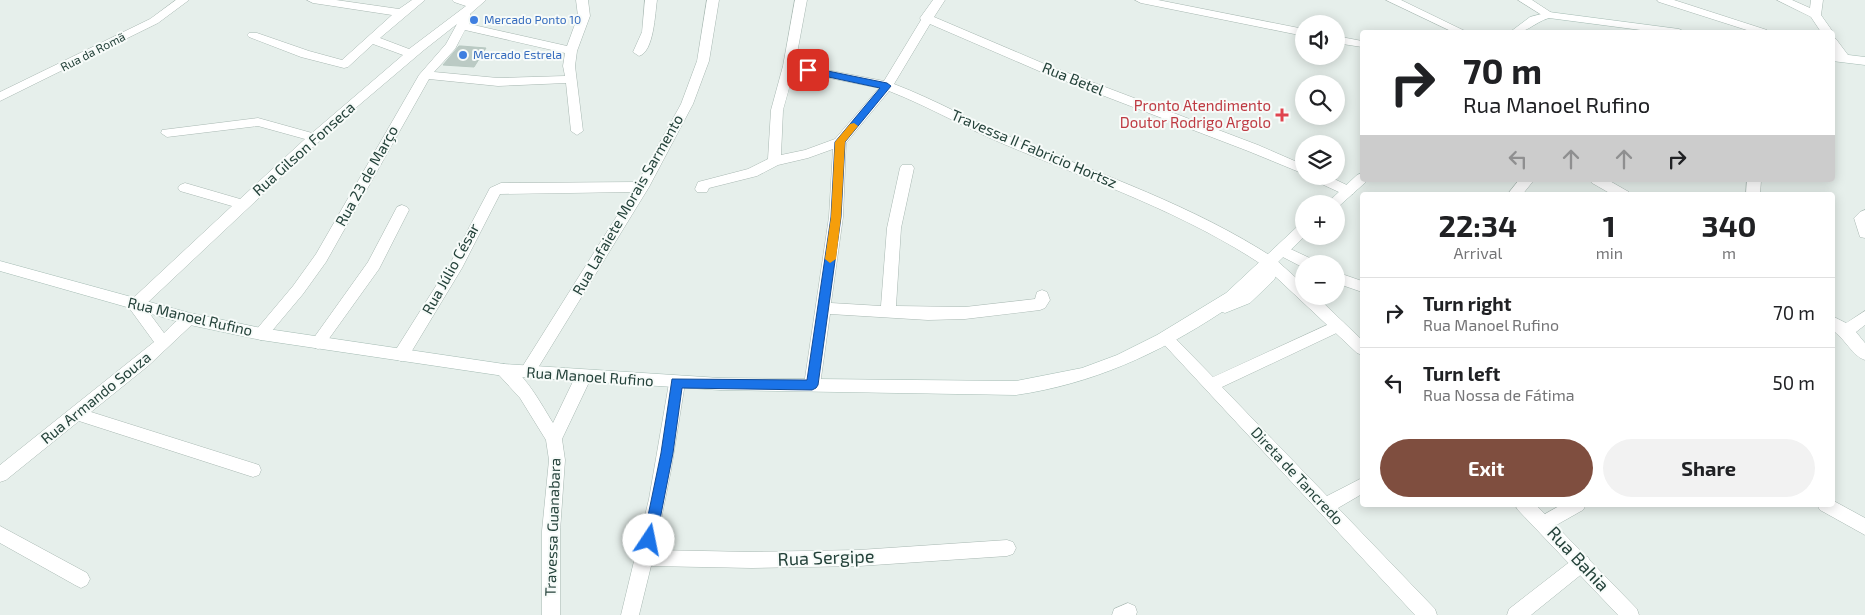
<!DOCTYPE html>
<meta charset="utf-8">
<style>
body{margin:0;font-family:"Exo 2",sans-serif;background:#f2f2f2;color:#202124;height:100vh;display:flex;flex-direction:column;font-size:19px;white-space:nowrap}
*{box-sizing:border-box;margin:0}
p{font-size:16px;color:#757577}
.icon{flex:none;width:28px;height:28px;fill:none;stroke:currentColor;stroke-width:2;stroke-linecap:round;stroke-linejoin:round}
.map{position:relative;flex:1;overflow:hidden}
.sheet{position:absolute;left:1360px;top:192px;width:475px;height:315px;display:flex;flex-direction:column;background:#fff;border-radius:5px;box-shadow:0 2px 12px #0003}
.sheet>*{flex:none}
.guide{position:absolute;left:1360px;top:30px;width:475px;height:152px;border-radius:5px;box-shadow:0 2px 12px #0003;background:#fff;color:#202124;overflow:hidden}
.controls{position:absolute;left:1295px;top:15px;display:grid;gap:10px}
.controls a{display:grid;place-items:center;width:50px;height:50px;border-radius:50%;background:#fff;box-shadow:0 2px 12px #0003;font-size:25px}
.pin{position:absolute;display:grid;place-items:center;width:42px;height:42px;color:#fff;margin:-21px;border-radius:10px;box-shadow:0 2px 8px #0006}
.me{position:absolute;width:55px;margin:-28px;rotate:11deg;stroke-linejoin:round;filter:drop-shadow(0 0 4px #0008)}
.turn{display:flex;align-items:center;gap:18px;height:105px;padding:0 20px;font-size:22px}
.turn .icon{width:65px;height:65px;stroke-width:2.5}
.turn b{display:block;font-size:35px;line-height:42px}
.lanes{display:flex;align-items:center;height:48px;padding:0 20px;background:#0003;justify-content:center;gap:25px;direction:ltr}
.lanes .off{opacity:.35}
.eta{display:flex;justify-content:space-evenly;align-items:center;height:85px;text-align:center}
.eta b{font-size:30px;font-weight:700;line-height:35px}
.button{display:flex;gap:10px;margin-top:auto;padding:10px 20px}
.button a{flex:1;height:58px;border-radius:30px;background:#7f4e3f;color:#fff;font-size:20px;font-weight:700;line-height:58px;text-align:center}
.button a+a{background:#f2f2f2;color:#202124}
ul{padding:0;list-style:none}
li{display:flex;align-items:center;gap:15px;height:70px;padding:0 20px;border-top:1px solid #e0e0e0}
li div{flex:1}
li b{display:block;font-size:19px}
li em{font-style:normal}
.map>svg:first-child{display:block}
.building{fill:#bbcac4;stroke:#b8c9c2}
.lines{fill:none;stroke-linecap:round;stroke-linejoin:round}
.minor-casing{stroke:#a8b8b2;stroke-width:1}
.tertiary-casing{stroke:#a8b8b2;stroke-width:1}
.secondary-casing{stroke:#a4bbb3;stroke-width:1}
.minor{fill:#fff;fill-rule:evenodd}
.tertiary{fill:#fff;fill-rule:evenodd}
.secondary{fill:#fff;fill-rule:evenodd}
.route{fill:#1a73e8;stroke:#114b97}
.slow{fill:#f59e0b}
.shop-dot{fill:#3f7fe0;stroke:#f7fbf9;stroke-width:2}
.health-dot{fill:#e0444e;stroke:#f7fbf9;stroke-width:2}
.labels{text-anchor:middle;stroke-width:4;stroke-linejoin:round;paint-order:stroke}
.far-shop-label{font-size:12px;fill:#366cbe;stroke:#f7fbf9;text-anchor:start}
.far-street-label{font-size:12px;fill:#24423a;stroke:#f7fbf9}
.street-label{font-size:15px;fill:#24423a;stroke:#f7fbf9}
.health-label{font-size:15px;fill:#be3a42;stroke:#f7fbf9;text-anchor:end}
.near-street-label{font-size:18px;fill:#24423a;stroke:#f7fbf9}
</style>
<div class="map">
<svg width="1865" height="615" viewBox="0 0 1865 615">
<rect width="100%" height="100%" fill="#e6efeb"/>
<path class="building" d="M459,46h2l25,2 -12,19 -31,-2z"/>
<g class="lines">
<defs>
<path id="minor" d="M176,0h13l-31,23 -158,78v-9l150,-73z
M307,0h29l63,9 13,-9h13l-45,38 29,11 57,-43 -12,-4 -2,-2h34l-16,14 1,6 -2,4 98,22 11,-30 -2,-16h12l2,16 -13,35 -2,15 8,65 -6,4 -6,-4 -5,-48 -68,3 -69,-7 -103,183 -23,32 -37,44 -5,2 -5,-2 -3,-4 3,-4 37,-44 23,-32 103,-179 27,-31 11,-20 -33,26 -79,67 -201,189 20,27c9,-8 19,-22 31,-18l3,4 -50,47 -57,46 168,53 2,5 -2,5 -6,2 -174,-56 -73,59 -6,2v-17l154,-123 -24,-33 -2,-4 2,-4 102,-95 -52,-15 -2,-3 2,-3 5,-2 55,16 65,-60 -47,-13 -91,11 -6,-4 1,-3 96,-12 54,15 91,-78 -30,-11 -25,23 -4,1 -43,-11 -52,-20 -2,-2 2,-2h8l52,18 33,9 50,-45 -79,-12zM465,30l100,23 -2,13 2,10 -67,2 -64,-6 21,-23z
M645,0h12c-2,13 -3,52 -18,56l-6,-4 9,-20z
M707,0h12l-10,61 -16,43 -44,83 -116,189 -6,2 -6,-2 -2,-4 113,-180 -132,2 -38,74 -55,91 -6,2 -6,-2 -2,-4 2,-4 56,-89 39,-74 11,-5 137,-1 43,-78 16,-43z
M795,0h12l-12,64 89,17 37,-61 -1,-2 13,-18h12l-11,17 113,48 211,80 46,20v9l-56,-23 -209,-80 -109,-47 -36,60c42,16 80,38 121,55 88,36 179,67 259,119l2,4 -2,4 -5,1 -5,-1c-79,-53 -170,-84 -258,-121 -39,-16 -76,-38 -117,-54l-43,52 -3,74 -12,86 50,3 6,-78 13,-60 2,-3h10l2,3 -13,60 -5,78 69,1 70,-8 2,-7 5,-2 5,2 3,8 -5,8 -5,2 -75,9 -37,1 -98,-6 -10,71 -2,5 -6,1 -6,-1 -2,-5 25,-168 4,-68 -25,9 -30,7 -21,11 -48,12 -2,4h-10l-2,-3 3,-7 50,-13 20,-10 3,-49 12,-44zM794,71l85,17 -44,51 -30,11 -24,5 2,-45z
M1135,0h23l146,29v7l-163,-33z
M1386,0h15l66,32h-14z
M1518,0h14l23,15 -6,3 -4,-1z
M1657,0h17l93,30 2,2h-16l-94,-30z
M1777,0h15l18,8 1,-8h12l-2,15 12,17h-12l-10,-15z
M1336,36l26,5v6l-26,-4z
M1832,38l4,1 12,16 2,3 -2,3h-8l-8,-11z
M1309,176h19l25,12 2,3 -2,3h-10l-32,-15z
M1519,180h15l-12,15h-15z
M1590,180h18l21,12 2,3h-18l-21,-12z
M1747,180h14l-1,15h-14z
M402,205l5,2 2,3 -30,59 -56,78 -5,2 -5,-2 -3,-4 3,-4 55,-77 29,-55z
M1865,210v28l-5,-1 -6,-19 6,-6z
M1282,245l32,15 2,4h-12v4l-27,-14 -2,-4 2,-4z
M1336,272l26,9v11l-26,-9z
M1865,311v14l-9,7 9,11v17c-13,-4 -20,-22 -33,-30v-14l14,7z
M1338,320l5,2 3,4 -3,4 -121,57 105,109 35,-18v16l-24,14 97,101 2,6h-22l-257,-277 3,-4 5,-2 5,2 42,43z
M504,364c20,6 38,42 49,59l25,-52 6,-1 6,1 2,5 -30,63 3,21 -5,71v84h-18v-84l7,-71 -3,-20 -26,-42 -22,-24 -2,-4 2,-4z
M677,377l6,1 2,5 -14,87 -16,80 97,2 107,-2 148,-10 6,2 3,6 -3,6 -6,2 -148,10 -107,2 -101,-2 -12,49h-18l28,-116 20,-116 2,-5z
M1832,500l33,18v17l-45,-25 -3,-5h15z
M1561,505h25l-3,5 -39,22 -6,-2 -3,-6 3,-6z
M0,526l87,47 3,6 -3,6 -6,3 -6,-3 -75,-42z
M1582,555l6,2 3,6 -3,6 -57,46h-24l2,-6 67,-52z
M1128,603l7,3 2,6 -1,3h-24l2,-6z"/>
<path id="tertiary" d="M1269,257l5,1 30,27v11h12l46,44v15l-5,-2 -93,-87 -2,-4 2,-4z
M1515,505h21l101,104 2,6h-21l-100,-105z"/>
<path id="secondary" d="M1549,12l130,17 6,3h-29l-107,-14c-16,5 -22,16 -39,14l20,-15z
M1832,53l33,4v8l-33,-4z
M1362,173v7l5,1 -29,26 -2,1v-4h-10l31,-29z
M1304,224l1,12 -29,28v12l-2,4 -24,23 -25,10 -3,-1c-64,42 -130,72 -206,83l-296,-5 -216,-14 -243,-36 -71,-15 -190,-54v-10l190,52 71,15 243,36 216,14 296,3 66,-13 35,-13 40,-20 69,-42 73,-68z"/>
</defs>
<use href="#minor" class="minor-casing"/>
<use href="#tertiary" class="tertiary-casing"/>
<use href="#secondary" class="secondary-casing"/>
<use href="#minor" class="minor"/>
<use href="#tertiary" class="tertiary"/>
<use href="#secondary" class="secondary"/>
</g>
<path class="route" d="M808,67l79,16 4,3 -46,56 -4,75 -23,168 -2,3 -4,2 -130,-2 -9,65 -17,87 -2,5 -5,2 -4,-2 -2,-5 18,-87 11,-74 135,1 24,-163 4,-75 45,-54 -75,-16 -1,-2z"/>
<path class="slow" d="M854,123l4,3 -13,16 -4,75 -5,42 -6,4 -5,-4 6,-42 4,-75 15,-18z"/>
<g class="shop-dot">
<circle cx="474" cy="20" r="5"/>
<circle cx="463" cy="55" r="5"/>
</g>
<path class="health-dot" d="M1279.5 107.5h5v5h5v5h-5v5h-5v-5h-5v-5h5z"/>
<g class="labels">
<g class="far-shop-label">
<text x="484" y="24">Mercado Ponto 10</text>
<text x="473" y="59">Mercado Estrela</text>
</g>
<g class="far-street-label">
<text transform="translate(93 52) rotate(-27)" y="4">Rua da Romã</text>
</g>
<g class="street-label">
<text transform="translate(1073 79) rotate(22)" y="5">Rua Betel</text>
<text transform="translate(304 149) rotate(-42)" y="5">Rua Gilson Fonseca</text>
<text transform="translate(1034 149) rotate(23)" y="5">Travessa II Fabricio Hortsz</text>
<text transform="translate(367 176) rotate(-61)" y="5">Rua 23 de Março</text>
<text transform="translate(628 205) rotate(-60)" y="5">Rua Lafaiete Morais Sarmento</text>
<text transform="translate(451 269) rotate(-61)" y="5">Rua Júlio César</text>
<text transform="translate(190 317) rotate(13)" y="5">Rua Manoel Rufino</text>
<text transform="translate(590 377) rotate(4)" y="5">Rua Manoel Rufino</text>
<text transform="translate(96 398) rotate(-39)" y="5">Rua Armando Souza</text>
<text transform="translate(1297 476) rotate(47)" y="5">Direta de Tancredo</text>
<text transform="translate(553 527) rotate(-88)" y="5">Travessa Guanabara</text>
</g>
<g class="health-label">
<text x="1271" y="111">Pronto Atendimento<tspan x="1271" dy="17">Doutor Rodrigo Argolo</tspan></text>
</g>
<g class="near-street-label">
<text transform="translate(826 558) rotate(-2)" y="6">Rua Sergipe</text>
<text transform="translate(1578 559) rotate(47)" y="6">Rua Bahia</text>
</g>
</g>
</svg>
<div class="controls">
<a><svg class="icon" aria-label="sound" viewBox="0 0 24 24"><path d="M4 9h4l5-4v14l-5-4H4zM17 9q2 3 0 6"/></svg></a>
<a><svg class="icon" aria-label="search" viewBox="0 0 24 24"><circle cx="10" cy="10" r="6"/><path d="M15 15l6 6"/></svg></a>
<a><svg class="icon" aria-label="layers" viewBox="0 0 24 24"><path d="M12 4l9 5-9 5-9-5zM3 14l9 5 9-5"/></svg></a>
<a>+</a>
<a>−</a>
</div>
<div class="pin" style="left:808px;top:70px;background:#d93025"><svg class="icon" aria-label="arrive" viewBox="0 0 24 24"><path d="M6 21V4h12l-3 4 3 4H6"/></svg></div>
<svg class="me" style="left:649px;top:540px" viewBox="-20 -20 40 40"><circle r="19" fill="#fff"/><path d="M0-13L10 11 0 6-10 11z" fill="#1a73e8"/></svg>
<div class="guide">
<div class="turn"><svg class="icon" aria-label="right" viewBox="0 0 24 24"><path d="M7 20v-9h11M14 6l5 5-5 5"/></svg><div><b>70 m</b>Rua Manoel Rufino</div></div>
<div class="lanes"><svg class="icon off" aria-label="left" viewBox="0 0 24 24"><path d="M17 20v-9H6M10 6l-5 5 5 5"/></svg><svg class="icon off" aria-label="ahead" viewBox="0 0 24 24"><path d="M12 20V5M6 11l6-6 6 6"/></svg><svg class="icon off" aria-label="ahead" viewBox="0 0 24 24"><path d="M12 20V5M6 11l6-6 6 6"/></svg><svg class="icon" aria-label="right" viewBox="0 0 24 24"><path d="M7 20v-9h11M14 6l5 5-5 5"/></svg></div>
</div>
<section class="sheet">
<div class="eta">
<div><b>22:34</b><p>Arrival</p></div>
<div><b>1</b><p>min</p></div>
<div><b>340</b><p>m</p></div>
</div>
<ul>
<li><svg class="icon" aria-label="right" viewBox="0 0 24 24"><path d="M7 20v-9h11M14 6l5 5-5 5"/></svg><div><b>Turn right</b><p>Rua Manoel Rufino</p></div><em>70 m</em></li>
<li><svg class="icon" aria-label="left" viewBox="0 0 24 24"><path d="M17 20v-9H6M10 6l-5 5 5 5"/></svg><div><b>Turn left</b><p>Rua Nossa de Fátima</p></div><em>50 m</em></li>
</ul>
<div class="button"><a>Exit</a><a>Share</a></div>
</section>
</div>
